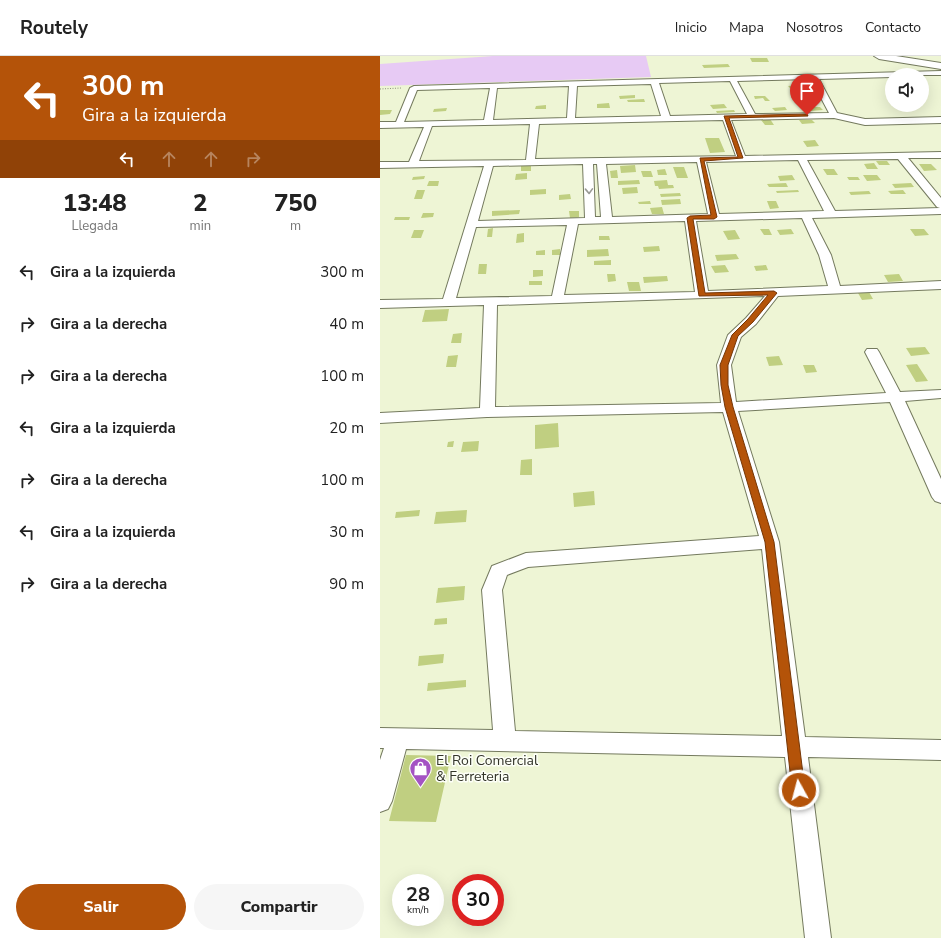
<!DOCTYPE html>
<html lang="es">
<style>
body{margin:0;font-family:"Nunito Sans",sans-serif;background:#f6f6f6;color:#222;height:100vh;display:flex;flex-direction:column;font-size:15px;white-space:nowrap}
*{box-sizing:border-box;margin:0}
p{font-size:13px;color:#767676}
.icon{flex:none;width:22px;height:22px;fill:none;stroke:currentColor;stroke-width:2;stroke-linecap:round;stroke-linejoin:round}
.map{position:relative;flex:1;overflow:hidden}
.details{display:flex;flex-direction:column;background:#fff;width:380px}
.details>*{flex:none}
.banner{background:#b45309;color:#fff;overflow:hidden}
.controls{position:absolute;left:505px;top:12px;display:grid;gap:8px}
.controls a{display:grid;place-items:center;width:44px;height:44px;border-radius:50%;background:#fff;box-shadow:0 4px 16px #0002;font-size:20px}
.speed{position:absolute;left:12px;top:818px;display:flex;gap:8px;font-size:20px;font-weight:700;text-align:center}
.speed>*{display:grid;place-content:center;width:52px;height:52px;border-radius:50%;background:#fff;box-shadow:0 4px 16px #0002;line-height:1}
.speed small{font-size:10px;font-weight:400}
.speed .limit{border:6px solid #d22;background:#fff;color:#111}
.pin{position:absolute;display:grid;place-items:center;width:34px;height:34px;color:#fff;margin:-41px -17px;border-radius:50% 50% 50% 0;rotate:-45deg;box-shadow:0 0 4px #0007}
.pin .icon{rotate:45deg}
.me{position:absolute;width:44px;margin:-22px;rotate:353deg;stroke-linejoin:round;filter:drop-shadow(0 0 3px #0008)}
.turn{display:flex;align-items:center;gap:14px;height:84px;padding:0 16px;font-size:18px}
.turn .icon{width:52px;height:52px;stroke-width:2.5}
.turn b{display:block;font-size:28px;line-height:34px}
.lanes{display:flex;align-items:center;height:38px;padding:0 16px;background:#0003;justify-content:center;gap:20px;direction:ltr}
.lanes .off{opacity:.35}
.eta{display:flex;justify-content:space-evenly;align-items:center;height:68px;text-align:center}
.eta b{font-size:24px;font-weight:800;line-height:28px}
.button{display:flex;gap:8px;margin-top:auto;padding:8px 16px}
.button a{flex:1;height:46px;border-radius:24px;background:#b45309;color:#fff;font-size:16px;font-weight:800;line-height:46px;text-align:center}
.button a+a{background:#f6f6f6;color:#222}
ul{padding:0;list-style:none}
li{display:flex;align-items:center;gap:12px;height:52px;padding:0 16px}
li div{flex:1}
li b{display:block;font-size:15px}
li em{font-style:normal}
header{display:flex;align-items:center;gap:24px;box-sizing:border-box;height:56px;padding:0 20px;background:#fff;border-bottom:1px solid #e0e0e0}
header strong{font-size:19px}
nav{display:flex;gap:22px;margin-inline-start:auto;font-size:14px}
main{display:flex;flex:1;min-height:0}
.map>svg:first-child{display:block}
.green{fill:#e7caf4}
.building{fill:#c0cf81}
.lines{fill:none;stroke-linecap:round;stroke-linejoin:round}
.street-casing{stroke:#747a5e;stroke-width:2}
.highway-casing{stroke:#747a5e;stroke-width:2}
.path{stroke:#8d927c;stroke-width:1;stroke-dasharray:1 1.5;stroke-linecap:butt}
.street{fill:#fff;fill-rule:evenodd}
.highway{fill:#fff;fill-rule:evenodd}
.oneway{stroke:#999a94}
.route{fill:#b45309;stroke:#753606}
.labels{text-anchor:middle;stroke-width:3;stroke-linejoin:round;paint-order:stroke}
.near-poi-label{font-size:14px;fill:#333529;stroke:#fdfff8;text-anchor:start}
</style>
<header>
<strong>Routely</strong>
<nav><a>Inicio</a><a>Mapa</a><a>Nosotros</a><a>Contacto</a></nav>
</header>
<main>
<section class="details">
<div class="banner">
<div class="turn"><svg class="icon" aria-label="left" viewBox="0 0 24 24"><path d="M17 20v-9H6M10 6l-5 5 5 5"/></svg><div><b>300 m</b>Gira a la izquierda</div></div>
<div class="lanes"><svg class="icon" aria-label="left" viewBox="0 0 24 24"><path d="M17 20v-9H6M10 6l-5 5 5 5"/></svg><svg class="icon off" aria-label="ahead" viewBox="0 0 24 24"><path d="M12 20V5M6 11l6-6 6 6"/></svg><svg class="icon off" aria-label="ahead" viewBox="0 0 24 24"><path d="M12 20V5M6 11l6-6 6 6"/></svg><svg class="icon off" aria-label="right" viewBox="0 0 24 24"><path d="M7 20v-9h11M14 6l5 5-5 5"/></svg></div>
</div>
<div class="eta">
<div><b>13:48</b><p>Llegada</p></div>
<div><b>2</b><p>min</p></div>
<div><b>750</b><p>m</p></div>
</div>
<ul>
<li><svg class="icon" aria-label="left" viewBox="0 0 24 24"><path d="M17 20v-9H6M10 6l-5 5 5 5"/></svg><div><b>Gira a la izquierda</b></div><em>300 m</em></li>
<li><svg class="icon" aria-label="right" viewBox="0 0 24 24"><path d="M7 20v-9h11M14 6l5 5-5 5"/></svg><div><b>Gira a la derecha</b></div><em>40 m</em></li>
<li><svg class="icon" aria-label="right" viewBox="0 0 24 24"><path d="M7 20v-9h11M14 6l5 5-5 5"/></svg><div><b>Gira a la derecha</b></div><em>100 m</em></li>
<li><svg class="icon" aria-label="left" viewBox="0 0 24 24"><path d="M17 20v-9H6M10 6l-5 5 5 5"/></svg><div><b>Gira a la izquierda</b></div><em>20 m</em></li>
<li><svg class="icon" aria-label="right" viewBox="0 0 24 24"><path d="M7 20v-9h11M14 6l5 5-5 5"/></svg><div><b>Gira a la derecha</b></div><em>100 m</em></li>
<li><svg class="icon" aria-label="left" viewBox="0 0 24 24"><path d="M17 20v-9H6M10 6l-5 5 5 5"/></svg><div><b>Gira a la izquierda</b></div><em>30 m</em></li>
<li><svg class="icon" aria-label="right" viewBox="0 0 24 24"><path d="M7 20v-9h11M14 6l5 5-5 5"/></svg><div><b>Gira a la derecha</b></div><em>90 m</em></li>
</ul>
<div class="button"><a>Salir</a><a>Compartir</a></div>
</section>
<div class="map">
<svg width="561" height="882" viewBox="0 0 561 882">
<rect width="100%" height="100%" fill="#eef5d5"/>
<path class="green" d="M113,0h153l5,21 -271,9v-22z"/>
<path class="building" d="M370,2h17l2,4h-17z
M348,8l2,3 -26,1 -2,-3z
M419,29l3,4h-11l-3,-3z
M255,39v3l-15,1 -1,-3z
M374,40h11l5,5h-5l-2,-3 -8,1z
M264,43l1,3h-17l-1,-2z
M229,47l1,5h-13v-4z
M344,48l3,4 -14,1 -3,-4z
M166,49v4h-11l1,-3z
M405,51l2,3 -12,1 -3,-3z
M428,51h12l3,3 -12,1z
M67,52l-1,3 -13,1 1,-3z
M0,54h12l-2,4 -10,1z
M354,54l1,2 -18,1 -1,-2z
M390,63l4,6h-9l-4,-5z
M419,64h13l3,3 -13,1z
M325,82h14l6,14 -15,1z
M435,84l4,6 -12,1 -4,-6z
M496,105h11l3,4h-11z
M494,107l4,6h-11l-3,-5z
M539,108h12l6,6 -13,1z
M255,109l1,7 -15,1 -1,-7z
M141,110h10v5h-10z
M293,111h11l4,11h-11z
M285,113l2,6h-9l-1,-5z
M443,113h11l4,6h-11z
M237,114l1,8h-7l-1,-7z
M261,115h10l2,6h-10z
M147,117v6l-12,1 1,-6z
M412,119l3,5 -15,1 -2,-5z
M483,119h14l4,5 -14,1z
M45,120l-1,3 -12,1 1,-3z
M467,121h11l2,3h-11z
M259,124l1,4 -22,1v-4z
M287,124l1,5h5l1,3 -15,1 -1,-3h-3l-1,-5z
M49,125h10l-1,5h-11z
M406,127l2,4h-19l-2,-3z
M531,127l3,4 -19,1 -3,-4z
M257,131l1,6 -15,1 -1,-6z
M166,133v5l-16,1v-5z
M37,134h8l-3,9h-8z
M418,134l1,2 -22,1 -1,-2z
M523,134l3,4h-15l-3,-3z
M489,135l2,3 -20,1 -2,-3z
M300,137l1,3 -20,1 -1,-3z
M190,138l1,5 -12,1v-5z
M300,143l1,5 -19,1 -1,-5z
M270,145l1,3h-12l-1,-2z
M387,145h9l3,7 -9,1z
M282,151l2,7h-12l-2,-6z
M140,154l-1,4 -27,2v-5z
M189,155h10v6l-9,1z
M43,157h11l-1,4 -12,1z
M15,161h15l-1,3h-15z
M113,172l-1,9h-5l1,-8z
M380,173h9l3,6h-8z
M411,173l3,5 -14,1 -3,-5z
M530,173h14l5,6 -14,1z
M34,174h10l-3,8h-10z
M355,174l5,9 -12,1 -5,-9z
M144,177v9l-8,1 1,-9z
M219,180h10l1,4h-11z
M279,190l1,5 -16,1 -1,-5z
M180,193v6h-8v-5z
M228,193l1,7 -22,1v-7z
M165,194v5h-9v-4z
M356,198l3,5 -22,2 -2,-6z
M231,204v5h-17v-4z
M99,208h8l-1,10h-8z
M345,209l4,7 -14,1 -4,-7z
M386,209l2,5 -12,1 -2,-5z
M153,214h10v6l-10,1z
M227,218h8l1,7 -8,1z
M519,218l4,7 -15,1 -4,-7z
M287,220l1,5 -24,2 -1,-6z
M149,225h13v4h-13z
M247,226h12l2,9h-12z
M489,236l4,7 -11,1 -4,-7z
M69,253l-2,12 -25,1 3,-12z
M82,277l-1,10h-10l2,-9z
M545,291l5,7 -19,2 -5,-8z
M78,299l-2,12h-10l2,-11z
M399,300l4,9 -14,1 -3,-9z
M537,308l11,17 -12,1 -10,-17z
M423,309h11l3,7 -11,1z
M178,367l1,24 -24,2v-24z
M74,385l-1,6h-6l1,-5z
M99,385l-1,10 -17,1 2,-10z
M152,403v16h-12l1,-15z
M214,435l1,14 -21,2 -1,-14z
M40,454l-1,6 -24,2 1,-6z
M87,454l-1,12 -32,2 2,-12z
M85,530l-1,14 -28,3 2,-15z
M67,562v6l-13,1 1,-6z
M64,598l-1,9 -25,3 1,-10z
M86,624v7l-39,4 1,-8z
M26,699l45,1 -15,66 -47,-1z"/>
<g class="lines">
<defs>
<path id="street" d="M561,15v4h-49v2l-73,2 18,34 28,6 76,-2v6l-76,2 -31,-7 -103,2 14,36 196,-4v6h-33l33,40v16l-129,4 19,37 9,31 101,-5v8l-163,7 -22,28 -15,13 -10,28 5,37 150,-9 -21,-41 2,-3h10l2,3 21,40 41,-2v8l-36,3 36,78v24l-6,-2 -3,-4 -42,-95 -152,9 41,131 26,195 136,3v20l-133,-3 23,181h-26l-20,-181 -379,-8 -14,52 -4,8 -8,3v-52l4,-12h-4v-20l113,2 -11,-140 10,-24 34,-13 233,-17 -36,-124 -236,5 -107,6v-10l100,-5 4,-103 -104,3v-8l63,-1 41,-133 -104,2v-6h29l15,-35 -44,1v-6h16l14,-34 4,-2zM431,23l18,34 -74,1 -18,-33zM350,25l17,33 -77,2 -11,-33zM271,28l10,32 -86,2 2,-32zM189,30l-2,32 -74,2 4,-32zM110,32l-6,32 -80,2 13,-32zM343,64l13,36 -201,3 4,-35zM150,68l-4,36 -107,1 13,-35zM518,103l39,48 3,1 -105,3 -28,-51zM418,104l26,51 -105,3 -13,-52zM317,106l11,52 -96,3 -6,-53zM203,108l2,54 -107,3 15,-55zM213,108h4l4,53h-6zM422,162l17,37 9,31 -120,5 -12,-70zM305,165l10,71 -131,3 14,-71zM187,169l-15,71 -96,2 20,-71zM385,240l-19,22 -18,17 -11,30 4,38 -226,4 2,-102zM382,493l20,187 -267,-5 -13,-141 5,-15 21,-8z"/>
<path id="highway" d="M494,0h22l45,7v6l-62,-10z"/>
</defs>
<use href="#street" class="street-casing"/>
<use href="#highway" class="highway-casing"/>
<path class="path" d="M0,33l21,-1"/>
<use href="#street" class="street"/>
<use href="#highway" class="highway"/>
</g>
<defs><path id="oneway-chevron" d="M-2-3.5L2.5 0L-2 3.5" fill="none" stroke-width="1.6" stroke-linecap="round" stroke-linejoin="round"/></defs>
<use class="oneway" href="#oneway-chevron" transform="translate(209 135) rotate(88)"/>
<path class="route" d="M427,58l1,2 -79,2 14,40 -39,3 13,56 -3,2h-21l12,74 69,-2 3,2 -24,29 -15,14 -10,29v20l5,22 41,135 31,248 -2,4 -4,2 -5,-2 -2,-4 -27,-248 -40,-135 -4,-22 -1,-20 12,-30 16,-16 20,-24 -69,1 -12,-78 3,-2 21,-1 -11,-57 38,-1 -14,-41z"/>
<defs>
<symbol id="shop-pin" viewBox="-11 -11 22 30"><path d="M0 17L-7.5 6A9.5 9.5 0 1 1 7.5 6Z" fill="#a453c3" stroke="#fdfff8"/><path d="M-5-2.5h2.3a2.7 3.5 0 0 1 5.4 0H5L5.5 6h-11ZM-1.5-2.5h3a1.5 2.3 0 0 0-3 0Z" fill="#fff"/></symbol>
</defs>
<g fill-rule="evenodd">
<use href="#shop-pin" x="28" y="700" width="25" height="34"/>
</g>
<g class="labels">
<g class="near-poi-label">
<text x="56" y="709">El Roi Comercial<tspan x="56" dy="16">&amp; Ferreteria</tspan></text>
</g>
</g>
</svg>
<div class="controls">
<a><svg class="icon" aria-label="sound" viewBox="0 0 24 24"><path d="M4 9h4l5-4v14l-5-4H4zM17 9q2 3 0 6"/></svg></a>
</div>
<div class="speed"><div>28<small>km/h</small></div><div class="limit">30</div></div>
<div class="pin" style="left:427px;top:59px;background:#d93025"><svg class="icon" aria-label="arrive" viewBox="0 0 24 24"><path d="M6 21V4h12l-3 4 3 4H6"/></svg></div>
<svg class="me" style="left:419px;top:734px" viewBox="-20 -20 40 40"><circle r="17" fill="#b45309" stroke="#fff" stroke-width="3"/><path d="M0-11L8 9 0 5-8 9z" fill="#fff"/></svg>
</div>
</main>
